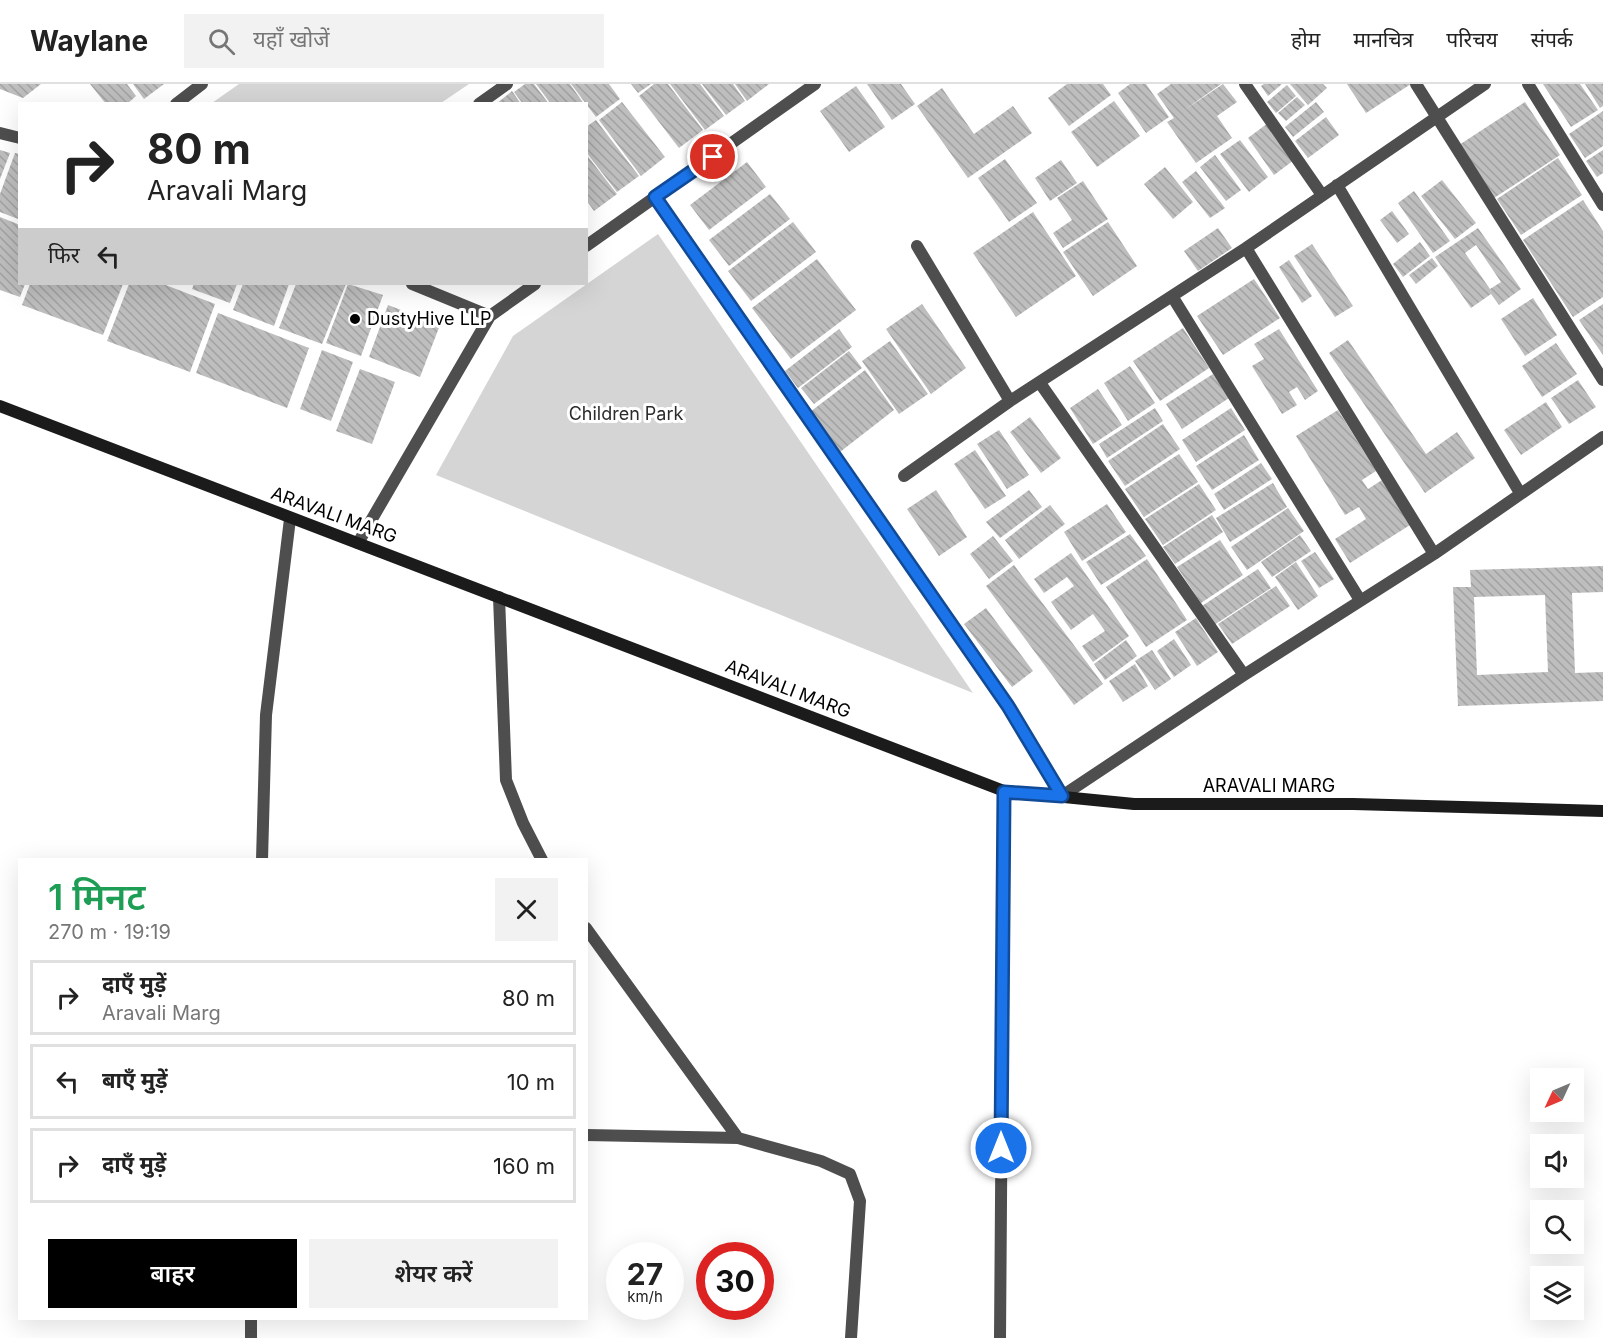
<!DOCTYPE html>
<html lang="hi">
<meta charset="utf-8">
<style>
body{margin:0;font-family:Inter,"Noto Sans Devanagari",sans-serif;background:#f2f2f2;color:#222;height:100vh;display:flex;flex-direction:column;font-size:22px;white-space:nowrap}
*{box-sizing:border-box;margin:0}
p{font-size:20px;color:#767676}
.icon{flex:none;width:33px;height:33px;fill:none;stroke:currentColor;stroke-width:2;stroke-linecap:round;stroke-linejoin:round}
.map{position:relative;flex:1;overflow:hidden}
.sheet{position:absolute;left:18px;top:774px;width:570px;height:462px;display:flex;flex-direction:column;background:#fff;border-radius:0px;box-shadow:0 6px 24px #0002}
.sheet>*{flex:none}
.top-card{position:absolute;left:18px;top:18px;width:570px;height:183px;border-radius:0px;box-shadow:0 6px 24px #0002;background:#fff;color:#222;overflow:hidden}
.needle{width:39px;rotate:226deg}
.fabs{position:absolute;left:1530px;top:984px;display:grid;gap:12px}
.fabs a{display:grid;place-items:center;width:54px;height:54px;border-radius:0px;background:#fff;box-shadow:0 6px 24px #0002;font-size:30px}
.speed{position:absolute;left:606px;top:1158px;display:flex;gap:12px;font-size:30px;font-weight:700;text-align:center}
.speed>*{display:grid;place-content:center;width:78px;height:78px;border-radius:50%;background:#fff;box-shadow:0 6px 24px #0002;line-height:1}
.speed small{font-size:15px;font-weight:400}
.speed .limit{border:9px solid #d22;background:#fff;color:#111}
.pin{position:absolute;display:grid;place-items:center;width:51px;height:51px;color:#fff;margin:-26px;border:3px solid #fff;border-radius:50%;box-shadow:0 2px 6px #0007}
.me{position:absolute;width:66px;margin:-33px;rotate:0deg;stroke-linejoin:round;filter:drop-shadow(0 0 4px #0008)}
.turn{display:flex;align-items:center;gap:21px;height:126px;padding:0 30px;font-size:27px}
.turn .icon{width:78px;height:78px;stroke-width:2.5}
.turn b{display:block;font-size:42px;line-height:51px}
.then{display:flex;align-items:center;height:57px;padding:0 30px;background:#0003;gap:12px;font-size:22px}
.round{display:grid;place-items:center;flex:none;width:63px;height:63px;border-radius:0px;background:#f2f2f2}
.head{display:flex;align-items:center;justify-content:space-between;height:102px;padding:0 30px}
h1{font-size:36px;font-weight:600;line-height:45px;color:#1e9e55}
.action{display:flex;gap:12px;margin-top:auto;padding:12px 30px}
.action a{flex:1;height:69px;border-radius:0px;background:#000;color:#fff;font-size:24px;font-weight:600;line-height:69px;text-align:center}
.action a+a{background:#f2f2f2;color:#222}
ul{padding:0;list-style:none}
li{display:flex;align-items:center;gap:18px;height:75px;margin:0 12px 9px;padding:0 18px;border:3px solid #e0e0e0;border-radius:0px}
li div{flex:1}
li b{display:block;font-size:22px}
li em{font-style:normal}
header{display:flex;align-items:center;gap:36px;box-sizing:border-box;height:84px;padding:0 30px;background:#fff;border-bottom:2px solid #e0e0e0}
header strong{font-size:28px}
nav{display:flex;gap:33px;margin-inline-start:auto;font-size:21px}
.search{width:420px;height:54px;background:#f2f2f2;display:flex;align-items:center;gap:15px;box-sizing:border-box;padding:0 21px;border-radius:0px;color:#767676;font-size:22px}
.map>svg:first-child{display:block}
.green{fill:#d5d5d5}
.building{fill:url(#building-back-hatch);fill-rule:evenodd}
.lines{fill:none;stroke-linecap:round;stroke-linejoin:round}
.street{stroke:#4e4e4e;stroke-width:12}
.secondary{stroke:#1b1b1b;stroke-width:12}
.route-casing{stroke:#114b97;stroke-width:15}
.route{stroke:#1a73e8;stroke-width:10}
.poi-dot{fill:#000;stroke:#fff;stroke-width:2}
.labels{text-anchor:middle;stroke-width:6;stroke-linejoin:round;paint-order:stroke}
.poi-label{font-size:18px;fill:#000;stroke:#fff;text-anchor:start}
.park-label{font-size:18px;fill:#2c2c2c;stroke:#fff}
.street-label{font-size:18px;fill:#000;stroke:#fff}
</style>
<header>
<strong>Waylane</strong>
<div class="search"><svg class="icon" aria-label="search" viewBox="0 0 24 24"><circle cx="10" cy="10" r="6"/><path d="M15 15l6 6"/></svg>यहाँ खोजें</div>
<nav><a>होम</a><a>मानचित्र</a><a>परिचय</a><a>संपर्क</a></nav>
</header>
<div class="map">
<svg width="1603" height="1254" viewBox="0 0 1603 1254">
<defs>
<pattern id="building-back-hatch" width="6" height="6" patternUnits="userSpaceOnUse" patternTransform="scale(1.5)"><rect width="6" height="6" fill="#bebebe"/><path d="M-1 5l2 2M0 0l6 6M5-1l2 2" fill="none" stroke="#a2a2a2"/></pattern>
</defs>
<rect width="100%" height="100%" fill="#fff"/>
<path class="green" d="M239,0h230l-28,19h-229z
M658,150l315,459 -537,-218 77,-139z"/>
<path class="building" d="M0,0h41l-18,14 -23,-9z
M90,0h37l9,12 -9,8h-21z
M133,0h31l-20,15z
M525,0h9l15,20h-26l-9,-12z
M536,0h34l14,20h-33z
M571,0h38l11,15 -24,18z
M631,0h20l-13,9z
M654,0h14l35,46 -24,18 -40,-52z
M670,0h30l24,32 -19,14z
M702,0h31l12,17 -19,14z
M735,0h34l-22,17z
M867,0h34l14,20 -23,16z
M1067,0h36l8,11 -42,31 -21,-28z
M1130,0h16l23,33 -23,16 -28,-40z
M1171,0h50l-38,27 40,-27 14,18 -20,14 15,22 -36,25 -29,-41 7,-4 -17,-24z
M1264,0h18l-14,12 -7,-10z
M1290,0h33l4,4 -19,17z
M1347,0h64l-45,29z
M1543,0h37l18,26 -27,17z
M1585,0h18v22l-3,2z
M1287,1l9,11 -20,17 -9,-11z
M856,2l29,41 -36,25 -29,-41z
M942,4l32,46 39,-28 19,27 -64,45 -51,-72z
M512,7l9,13h-25z
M1297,13l8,8 -19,16 -8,-8z
M1114,17l26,35 -43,31 -26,-35z
M622,18l43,55 -24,19 -42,-56z
M1316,18l8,10 -31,25 -8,-10z
M1525,18l35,53 -66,43 -35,-53z
M1603,27v35l-18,12 -16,-24z
M1326,33l13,18 -31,23 -13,-17z
M596,36l43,56 -22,16 -31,-40v-25z
M1268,39l26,37 -20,15 -26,-37z
M1240,56l28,37 -19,15 -29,-38z
M0,66l10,3 -10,26z
M1603,66v23l-6,4 -11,-16z
M15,69l5,1 -2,65 -18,-7v-18z
M586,70l31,40 -23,17 -8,-11z
M1215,71l26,35 -15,11 -26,-34z
M1558,74l24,37 -61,40 -24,-36z
M1005,75l32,44 -28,19 -31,-44z
M1061,76l16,23 -27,18 -15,-23z
M747,78l19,25 -57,43 -19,-25z
M1165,83l28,35 -20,17 -29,-35z
M1196,87l29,37 -15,10 -28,-36z
M1442,96l34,43 -21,16 -34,-43z
M1083,97l25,38 -45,29 -10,-15 19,-13 -15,-22z
M1414,107l36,50 -17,12 -35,-50z
M770,110l20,25 -61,47 -20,-26z
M1583,116l20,31v66l-30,20 -50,-77z
M1392,127l17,23 -12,9 -17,-23z
M1033,128l43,64 -60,41 -43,-64z
M0,133l20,8v59h5l-5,13 -20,-7z
M793,138l23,30 -65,49 -23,-30z
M1108,138l29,44 -44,30 -30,-44z
M1218,144l14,20 -34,23 -14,-20z
M1478,144l43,61 -22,16 -8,-11 -20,14 -36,-51zM1476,161l25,37 -11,7 -25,-36z
M1420,158l10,14 -27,21 -10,-13z
M1312,160l41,62 -18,11 -41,-61z
M1432,174l6,8 -22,18 -7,-9z
M817,175l39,51 -65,49 -39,-51z
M1289,176l23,36 -10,7 -23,-36z
M1254,195l26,39 -57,37 -26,-39z
M30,200h93l-20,51 -81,-30z
M129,200h34l52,20 -25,68 -83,-31z
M194,200h43l-7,19 -38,-14z
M243,200h46l-15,42 -41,-16z
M296,200h50l-24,60 -43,-16z
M348,200l35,11 -22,61 -35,-13z
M1533,214l24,37 -32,21 -24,-37z
M922,220l44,64 -35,26 -45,-65z
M1603,220v51l-24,-35z
M388,221l52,20 -20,52 -51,-20z
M218,229l91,35 -22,60 -91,-35z
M1183,244l26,40 -49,33 -27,-40z
M839,245l13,18 -54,41 -13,-17z
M1279,245l39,62 -13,9 -8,-13 -8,5 8,13 -15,9 -30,-48 12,-7 -10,-15z
M1348,256l78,114 31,-22 18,26 -50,35 -96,-140z
M890,257l38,53 -29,20 -37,-53z
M1556,259l21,31 -35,23 -20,-31z
M322,266l31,12 -22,59 -31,-12z
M849,267l13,17 -48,36 -13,-16z
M1130,282l25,37 -27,18 -24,-38z
M360,285l35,13 -23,62 -36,-13z
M865,286l29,40 -54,42 -30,-40z
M1213,290l16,24 -47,31 -16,-25z
M1578,296l18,27 -27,17 -18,-26z
M1098,305l24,36 -29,19 -23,-36z
M1546,318l16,25 -41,28 -17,-25z
M1155,324l8,13 -56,37 -8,-14z
M1231,324l14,22 -49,32 -14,-22z
M1338,326l38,61 -14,9 6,9 14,-9 28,45 -60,38 -15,-24 31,-20 -7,-12 -14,8 -49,-79z
M1030,333l31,41 -20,15 -31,-41z
M1163,340l17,25 -55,37 -17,-25z
M999,346l30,45 -22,14 -30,-45z
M1244,351l15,25 -47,30 -16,-24z
M975,366l31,46 -21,13 -31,-45z
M1179,370l19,28 -54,35 -19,-28z
M1261,379l11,16 -48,31 -10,-16z
M1273,399l14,24 -57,35 -14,-24z
M1199,400l17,26 -53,35 -18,-26z
M936,406l31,47 -28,19 -32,-47z
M1029,406l13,17 -42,31 -14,-16z
M1107,420l19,28 -44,29 -18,-29z
M1050,421l15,19 -46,35 -14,-19z
M1288,424l16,23 -57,39 -16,-23z
M1212,431l11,17 -48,32 -12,-17z
M1130,450l16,22 -45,29 -15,-23z
M1300,451l11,16 -39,26 -11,-15z
M993,452l20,25 -24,18 -19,-25z
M1220,456l23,35 -42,28 -24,-36z
M1315,468l19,27 -15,9 -18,-27z
M1071,469l58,83 -36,26 -11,-16 23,-15 -12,-17 -22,16 -20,-28 23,-16 -7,-9 -23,16 -10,-14z
M1147,475l40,61 -41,27 -40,-60z
M1296,478l22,34 -20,14 -23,-33z
M1014,481l89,119 -29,21 -88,-119z
M1603,482v26l-31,1 3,80 28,-1v29l-145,5 -5,-119h18l-1,-17zM1545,511l3,77 -71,3 -3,-78z
M1258,485l13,19 -60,39 -12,-19z
M1276,502l14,20 -58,38 -14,-20z
M986,524l47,63 -21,16 -48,-63z
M1196,534l22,34 -21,14 -22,-34z
M1174,555l17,26 -17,12 -17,-26z
M1126,556l11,16 -32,24 -11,-16z
M1152,566l19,29 -16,11 -20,-29z
M1135,580l13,22 -25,16 -14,-21z"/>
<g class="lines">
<path class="street" d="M1245,0l77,111
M1416,0l187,296
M1528,0l75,121
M176,20l26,-20
M479,20l28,-20
M0,49l20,5
M1337,101l183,308
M655,113l353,509 54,90 182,-121 190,-121 169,-117
M586,162l229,-162
M917,162l93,155
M1246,164l188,306
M412,200l78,32
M1172,212l188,304
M1040,299l204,292
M904,392l106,-75 236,-153 239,-164
M358,459l132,-227 45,-32
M499,513l7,183 17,43 19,37
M262,776l4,-145 24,-196
M586,844l152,210
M586,1051l152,3 83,23 29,13 10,27 -9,137
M251,1254v-20
M1000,1254l4,-547"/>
<path class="secondary" d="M0,322l1004,385 130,13h219l250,7"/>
</g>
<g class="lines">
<defs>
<path id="route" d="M713,73l-58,40 353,509 54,90 -58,-4 -3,356"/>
</defs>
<use href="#route" class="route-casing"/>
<use href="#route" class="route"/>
</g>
<circle class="poi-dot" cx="355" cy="235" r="6"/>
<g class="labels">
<g class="poi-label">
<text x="367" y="241">DustyHive LLP</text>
</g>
<g class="park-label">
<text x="626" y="336">Children Park</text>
</g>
<g class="street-label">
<text transform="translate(334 431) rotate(20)" y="6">ARAVALI MARG</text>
<text transform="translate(788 605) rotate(21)" y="6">ARAVALI MARG</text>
<text x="1269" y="708">ARAVALI MARG</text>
</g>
</g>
</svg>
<div class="fabs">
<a><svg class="needle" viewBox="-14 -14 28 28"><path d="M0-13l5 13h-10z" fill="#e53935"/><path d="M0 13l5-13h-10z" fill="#767676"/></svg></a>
<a><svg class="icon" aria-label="sound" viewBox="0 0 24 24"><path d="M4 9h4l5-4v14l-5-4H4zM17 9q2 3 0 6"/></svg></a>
<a><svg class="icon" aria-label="search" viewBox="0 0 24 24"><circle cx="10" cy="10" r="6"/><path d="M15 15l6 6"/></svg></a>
<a><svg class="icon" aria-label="layers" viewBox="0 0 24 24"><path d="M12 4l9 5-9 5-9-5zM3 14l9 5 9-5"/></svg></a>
</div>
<div class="speed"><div>27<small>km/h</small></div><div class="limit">30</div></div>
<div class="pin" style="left:713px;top:73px;background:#d93025"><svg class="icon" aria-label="arrive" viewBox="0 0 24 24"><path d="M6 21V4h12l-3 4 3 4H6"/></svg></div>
<svg class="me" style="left:1001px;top:1064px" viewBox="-20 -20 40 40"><circle r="17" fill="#1a73e8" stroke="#fff" stroke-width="3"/><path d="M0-11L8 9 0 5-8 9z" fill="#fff"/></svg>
<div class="top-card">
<div class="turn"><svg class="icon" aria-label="right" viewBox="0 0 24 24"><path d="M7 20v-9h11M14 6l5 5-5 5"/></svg><div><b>80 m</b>Aravali Marg</div></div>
<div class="then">फिर<svg class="icon" aria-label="left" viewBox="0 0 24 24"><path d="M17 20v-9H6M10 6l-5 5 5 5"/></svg></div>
</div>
<section class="sheet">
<div class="head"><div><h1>1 मिनट</h1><p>270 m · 19:19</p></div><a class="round"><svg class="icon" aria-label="close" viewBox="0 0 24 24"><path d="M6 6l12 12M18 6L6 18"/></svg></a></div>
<ul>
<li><svg class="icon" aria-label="right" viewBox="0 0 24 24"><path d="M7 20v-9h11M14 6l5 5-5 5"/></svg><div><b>दाएँ मुड़ें</b><p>Aravali Marg</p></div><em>80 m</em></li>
<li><svg class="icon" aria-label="left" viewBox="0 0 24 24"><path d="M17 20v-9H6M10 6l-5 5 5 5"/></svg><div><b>बाएँ मुड़ें</b></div><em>10 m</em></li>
<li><svg class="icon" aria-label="right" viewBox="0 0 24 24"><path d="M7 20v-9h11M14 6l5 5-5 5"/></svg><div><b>दाएँ मुड़ें</b></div><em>160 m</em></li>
</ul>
<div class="action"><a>बाहर</a><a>शेयर करें</a></div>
</section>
</div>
